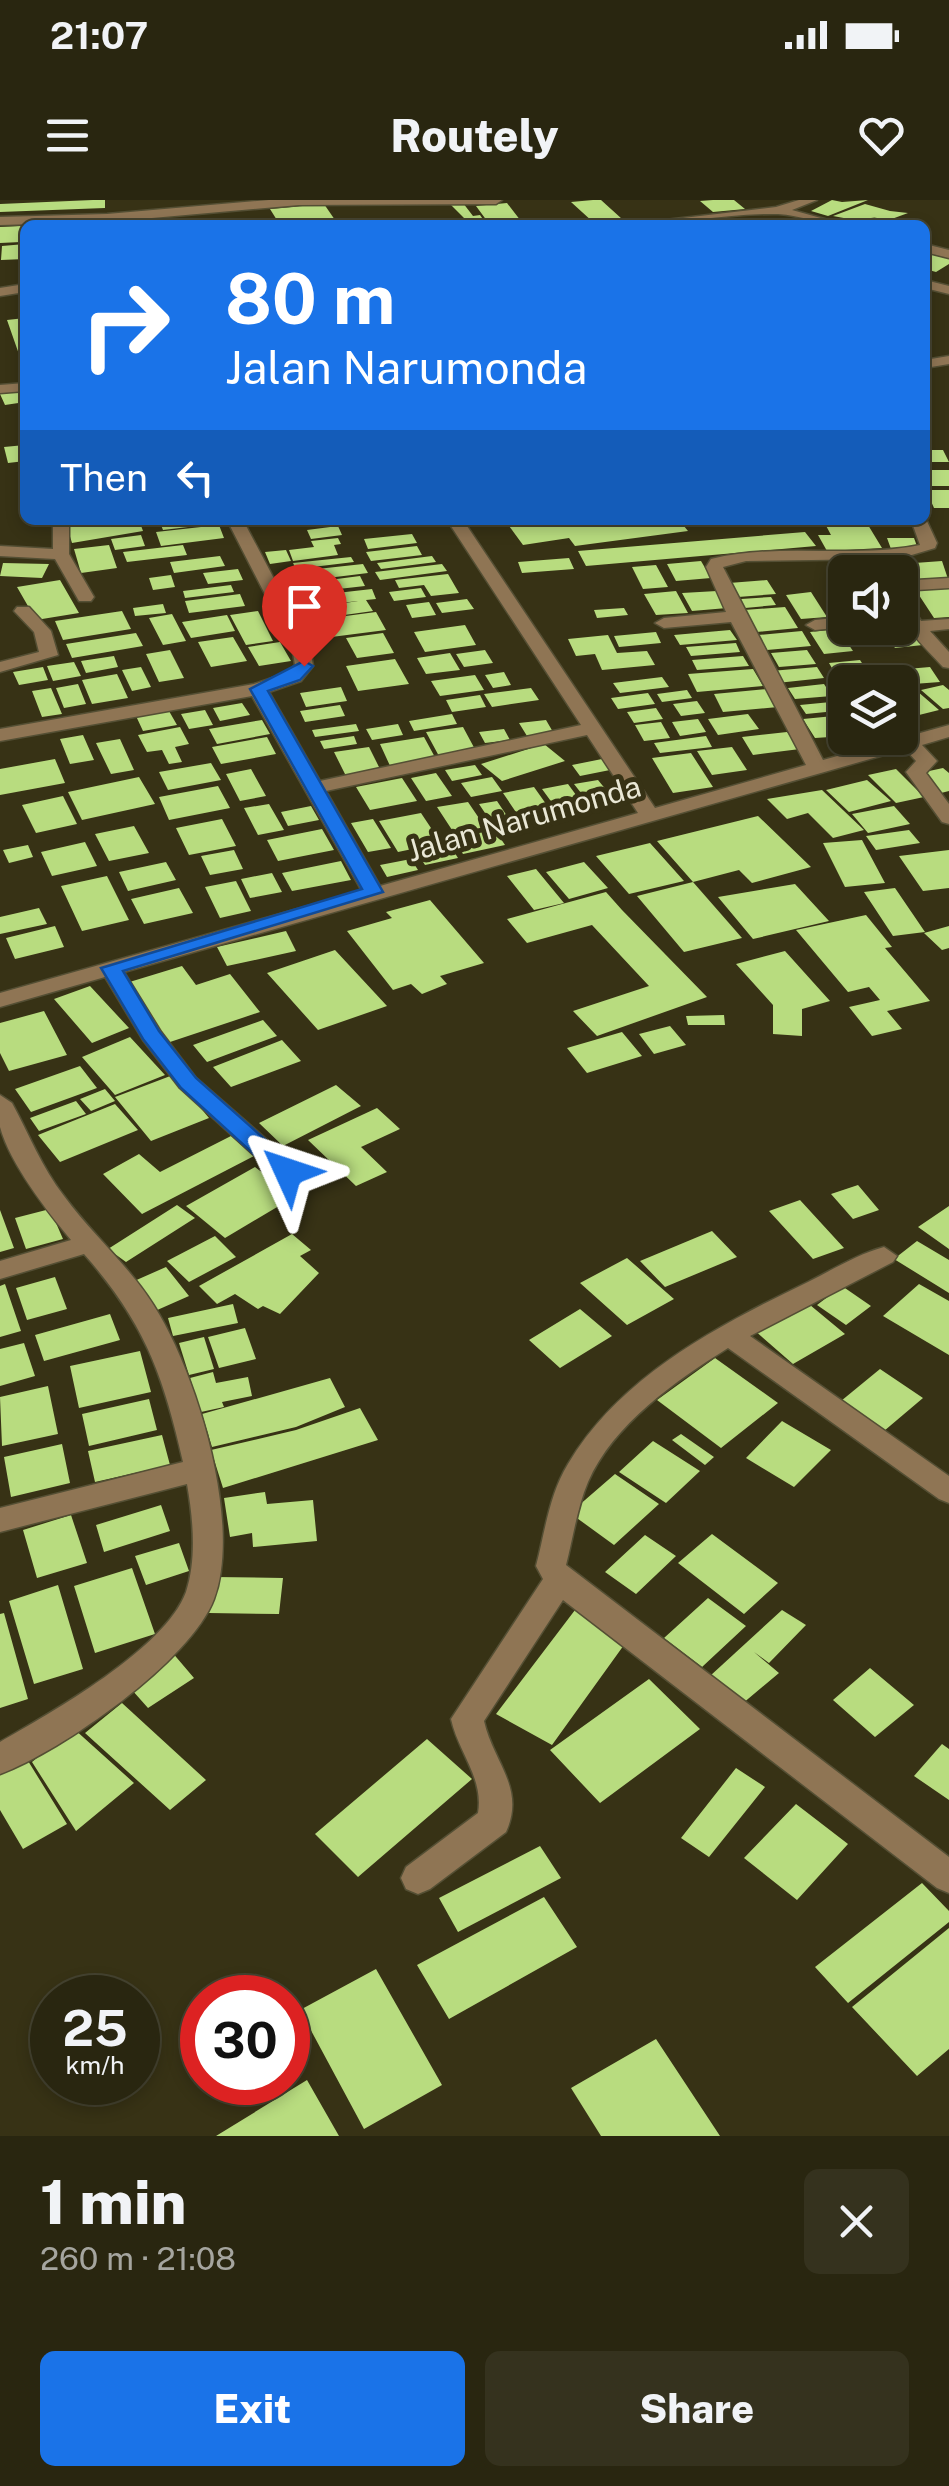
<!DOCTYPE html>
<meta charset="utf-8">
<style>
body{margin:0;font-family:"Public Sans",sans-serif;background:#35321e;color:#f1f3f6;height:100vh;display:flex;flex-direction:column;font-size:38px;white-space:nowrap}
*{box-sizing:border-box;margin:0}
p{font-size:32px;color:#a5a59f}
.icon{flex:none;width:55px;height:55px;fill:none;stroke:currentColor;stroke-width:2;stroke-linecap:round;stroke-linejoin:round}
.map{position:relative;height:1936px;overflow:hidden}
.side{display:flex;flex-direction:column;background:#292610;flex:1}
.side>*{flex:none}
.guide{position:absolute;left:20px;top:20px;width:910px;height:305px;border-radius:15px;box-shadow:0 5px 15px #0003,0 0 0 2px #454330;background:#1a73e8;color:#fff;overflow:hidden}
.fabs{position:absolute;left:828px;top:355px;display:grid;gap:20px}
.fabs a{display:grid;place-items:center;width:90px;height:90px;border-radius:15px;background:#292610;box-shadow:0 5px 15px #0003,0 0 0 2px #454330;font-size:50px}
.speed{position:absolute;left:30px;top:1775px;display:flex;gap:20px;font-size:50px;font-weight:700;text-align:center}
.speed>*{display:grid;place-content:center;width:130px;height:130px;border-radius:50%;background:#292610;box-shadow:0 5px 15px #0003,0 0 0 2px #454330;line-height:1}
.speed small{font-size:25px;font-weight:400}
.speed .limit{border:15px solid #d22;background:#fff;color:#111}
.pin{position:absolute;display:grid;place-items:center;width:85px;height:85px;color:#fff;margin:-102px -42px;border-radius:50% 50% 50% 0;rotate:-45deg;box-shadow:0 0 10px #0007}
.pin .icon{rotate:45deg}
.me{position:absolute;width:110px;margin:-55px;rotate:312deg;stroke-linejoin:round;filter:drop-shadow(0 0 8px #0008)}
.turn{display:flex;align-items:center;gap:35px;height:210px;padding:0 40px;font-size:45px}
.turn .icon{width:130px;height:130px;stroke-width:2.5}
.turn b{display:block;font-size:70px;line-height:85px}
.then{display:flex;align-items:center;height:95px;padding:0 40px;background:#0003;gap:20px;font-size:38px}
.round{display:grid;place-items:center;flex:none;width:105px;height:105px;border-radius:15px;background:#35321e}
.summary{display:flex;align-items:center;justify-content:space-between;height:170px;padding:0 40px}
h1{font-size:60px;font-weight:800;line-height:75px}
.action{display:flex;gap:20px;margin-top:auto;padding:20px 40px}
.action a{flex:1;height:115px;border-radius:15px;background:#1a73e8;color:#fff;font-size:40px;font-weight:800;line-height:115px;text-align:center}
.action a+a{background:#35321e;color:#f1f3f6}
.status{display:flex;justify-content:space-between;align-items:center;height:70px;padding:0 50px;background:#292610;direction:ltr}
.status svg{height:28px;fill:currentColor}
header{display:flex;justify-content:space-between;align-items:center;height:130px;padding:0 40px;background:#292610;font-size:45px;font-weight:800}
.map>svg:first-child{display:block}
.building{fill:#b8dc7f}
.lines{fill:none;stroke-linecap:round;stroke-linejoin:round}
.minor-casing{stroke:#544f34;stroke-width:3}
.minor{fill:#8f7554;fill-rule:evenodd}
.route{fill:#1a73e8;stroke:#114b97;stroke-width:2.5}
.labels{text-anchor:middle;stroke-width:10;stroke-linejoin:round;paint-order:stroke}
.street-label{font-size:30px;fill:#eae8d6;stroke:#373215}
</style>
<div class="status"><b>21:07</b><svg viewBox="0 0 49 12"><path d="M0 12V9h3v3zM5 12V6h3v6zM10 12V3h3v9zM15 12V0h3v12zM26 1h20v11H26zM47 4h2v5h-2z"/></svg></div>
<header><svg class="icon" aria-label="menu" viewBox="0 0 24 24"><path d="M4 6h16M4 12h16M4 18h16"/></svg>Routely<svg class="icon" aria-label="heart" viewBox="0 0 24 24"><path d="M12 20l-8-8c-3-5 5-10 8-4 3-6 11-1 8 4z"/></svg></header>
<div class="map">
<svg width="949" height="1936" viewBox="0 0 949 1936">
<rect width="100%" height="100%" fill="#373215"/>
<path class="building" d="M93,0h12v8l-105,4v-8z
M593,0h8l21,19 -29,3 -22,-20z
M713,0h21l11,9 -32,3 -13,-11z
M832,0l10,2 26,-2 -40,16 -17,-5z
M463,3l10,13 7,-1 7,10h-16l-21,-21z
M507,3l17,22h-34l-14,-19z
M324,4l11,16 -55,5 -10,-16z
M865,4l25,7 18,2 -19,7 -18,-3 17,5 -7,3 -48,-9z
M21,26v16l-21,1v-16z
M25,44v15l-24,1 1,-14z
M925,52l24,6v6l-13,8 -11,-3z
M25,118v41l-4,1 -14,-40z
M25,191v11l-20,3 -5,-11z
M25,245v16l-17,2 -4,-16z
M925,250h18l6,12h-24z
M925,270h24v16h-24z
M926,290h23v18h-15z
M65,320h74l4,11 -71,12z
M159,320h52l2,4 -50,6z
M531,320h148l9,11 -113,15 -6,-8 -46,7 -16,-22z
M823,320h42l17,28 -55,3 -9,-16h13z
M219,325l5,13 -63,8 -5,-14z
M338,326l4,9 -31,4 -4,-9z
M805,332l11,14 -230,20 -8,-15z
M412,334l5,9 -49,6 -4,-10z
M141,335l4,11 -30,4 -4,-11z
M338,338l3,6 -7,1 4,10 -45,6 -4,-11 25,-3 -3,-6z
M887,338h27l4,11h-27z
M109,345l8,23 -36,5 -7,-24z
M183,345l4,10 -60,7 -4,-10z
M417,346l5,9 -51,6 -5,-9z
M286,350l5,11 -21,3 -5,-12z
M220,356l5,10 -51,7 -4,-11z
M432,356l4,6 -55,7 -4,-6z
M351,357l3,5 -58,7 -3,-6z
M569,358l5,11 -52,4 -4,-11z
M701,361l10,17 -35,3 -9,-17z
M942,361l7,21 -34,2 -14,-20z
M3,363l46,1 -7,14 -42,-2z
M363,364l5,9 -65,8 -4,-10z
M442,364l5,7 -67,9 -5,-8z
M656,365l12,22 -25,2 -11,-22z
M238,369l5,11 -35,4 -5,-11z
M448,374l11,19 -28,3 -7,-11 -25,3 -4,-8z
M171,375l4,12 -22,3 -4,-12z
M360,376l5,10 -62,7 -5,-9z
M60,380l19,33 -43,7 -19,-33z
M767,380l9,14 -38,3 -9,-14z
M231,385l3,7 -49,6 -2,-7z
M949,387v30l-15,1 -19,-29z
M421,388l5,9 -32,4 -5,-9z
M372,389l4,10 -10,1 7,11 -43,6 -5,-11 33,-5 -35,4 -4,-10z
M676,391l12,22 -32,2 -12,-21z
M717,391l10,17 -35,3 -10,-18z
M811,392l16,25 -26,2 -15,-24z
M240,394l5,12 -56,7 -4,-12z
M771,397l5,8 -31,3 -4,-9z
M467,399l7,10 -32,4 -6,-10z
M429,402l7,13 -24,3 -6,-13z
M163,404l3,9 -31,3 -2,-8z
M785,407l13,21 -41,4 -13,-22z
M624,408l4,7 -31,3 -3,-8z
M122,411l9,18 -68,11 -8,-19z
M258,411l15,30 -27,4 -16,-30z
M376,412l10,18 -78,10 -8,-18z
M172,414l14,27 -23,4 -14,-27z
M227,415l8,16 -44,7 -9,-16z
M907,422l16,23 -28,3 -14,-20h19v-5z
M465,425l11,20 -51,7 -11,-20z
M838,429l15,22 -29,3 -14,-22z
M730,430l7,10 -57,5 -6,-10z
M802,431l9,15 -44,4 -9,-15z
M656,432l5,11 -42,4 -5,-11z
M136,433l7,13 -71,12 -6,-14z
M383,433l11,20 -37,5 -11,-20z
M608,435l9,18 30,-2 8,14 -53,5 -7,-16 -19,2 -8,-17z
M233,437l14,24 -36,6 -13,-25z
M280,442l11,19 -32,5 -11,-19z
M736,443l4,9 -49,4 -5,-9z
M170,450l14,28 -25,4 -13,-28z
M485,450l8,13 -29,4 -8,-13z
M807,450l9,14 -37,3 -8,-14z
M450,453l10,17 -34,4 -9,-16z
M114,456l4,11 -32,6 -5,-12z
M743,456l6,10 -52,4 -5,-10z
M395,459l14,25 -51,7 -12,-25z
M860,460l9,14 -32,3 -8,-14z
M74,462l7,14 -28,5 -6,-15z
M43,467l5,13 -29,5 -6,-13z
M141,467l10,20 -19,4 -10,-21z
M817,467l7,11 -47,5 -6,-12z
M930,467l10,15 -40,3 -16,-14z
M753,469l10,17 -66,6 -9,-18z
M504,472l7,13 -18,3 -8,-13z
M117,474l11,24 -36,6 -10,-24z
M475,475l9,15 -44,6 -9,-15z
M662,477l7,10 -49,6 -7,-10z
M78,484l8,20 -22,4 -8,-20z
M824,484l8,12 -37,3 -7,-11z
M943,485l6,5v18l-6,1 -22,-19z
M341,487l6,14 -41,6 -6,-14z
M51,488l11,26 -20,3 -10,-26z
M531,488l8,12 -47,7 -8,-13z
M767,489l11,18 -55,5 -9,-18z
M687,490l5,8 -30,4 -5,-8z
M917,491l22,19 -24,6 -15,-13v-8z
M648,493l7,11 -37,5 -7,-11z
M480,495l6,12 -34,5 -6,-12z
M697,501l8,12 -24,3 -8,-12z
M831,502l5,9 -30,3 -6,-9z
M242,503l8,12 -30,6 -7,-13z
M340,505l5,11 -40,6 -5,-11z
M656,508l7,11 -29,4 -7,-11z
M205,510l8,15 -24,4 -8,-15z
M169,511l8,14 -34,6 -7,-15z
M452,514l5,10 -43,7 -5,-10z
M748,514l11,15 -41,6 -10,-16z
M844,515l1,21 -30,2 -12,-19z
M698,519l8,13 -26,4 -8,-14z
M262,520l8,14 -53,10 -8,-15z
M546,520l7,12 -26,4 -8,-13z
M661,522l9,16 -26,3 -9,-16z
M356,524l3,7 -44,6 -3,-7z
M398,524l5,11 -31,5 -6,-11z
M180,527l9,17 -14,3 7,15 -13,2 -7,-14 -15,2 -9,-17z
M463,527l14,26 -37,5 -14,-26z
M504,529l6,11 -25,3 -6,-11z
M787,532l13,17 -47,6 -11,-18z
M83,535l11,25 -24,4 -10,-25z
M354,536l3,8 -33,5 -4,-8z
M706,536l6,11 -52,6 -6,-10z
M267,537l9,17 -55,10 -9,-17z
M424,537l13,24 -46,7 -11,-24z
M120,539l14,31 -23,4 -15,-31z
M544,544l21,17 -63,20 -21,-17z
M369,547l12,24 -35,5 -12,-24z
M732,547l15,23 -35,5 -15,-24z
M691,553l22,34 -40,6 -21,-35z
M55,559l10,24 -65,12v-26z
M602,559l8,11 -30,6 -8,-11z
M211,563l10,17 -53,10 -9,-18z
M475,565l7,10 -30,6 -7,-11z
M943,568l6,5v18l-8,2 -21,-20z
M251,569l15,27 -26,5 -14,-27z
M896,569l28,28 -28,6 -28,-28z
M436,573l16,23 -26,5 -15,-23z
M139,577l16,27 -73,16 -14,-28z
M492,577l10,14 -31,6 -10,-14z
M402,578l15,23 -47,9 -14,-23z
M598,580l18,22 -24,5 -18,-23z
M867,580l24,21 -42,11 -23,-22z
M568,584l19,26 -26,5 -19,-26z
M218,586l12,22 -61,12 -10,-23z
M534,587l22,31 -32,6 -21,-31z
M822,590l42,40 -31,8 -25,-25 -21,6 -20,-20z
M63,596l14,28 -41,9 -14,-28z
M497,601l12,18 -18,3 -12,-18z
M468,602l17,25 -31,6 -17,-26z
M269,604l15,26 -26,5 -14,-27z
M311,606l8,14 -31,6 -7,-14z
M894,606l16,18 -42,9 -16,-19z
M421,613l20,30 -43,9 -19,-31z
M758,616l53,51 -59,16 -13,-13 -46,12 -36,-41z
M222,619l14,27 -47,9 -13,-27z
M373,619l18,29 -23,4 -17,-29z
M134,626l15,27 -40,8 -14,-27z
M322,629l12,21 -56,11 -11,-21z
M495,630l10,15 -42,9 -10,-16z
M909,630l11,13 -44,7 -10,-14z
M862,640l23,43 -40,4 -22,-44z
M85,642l12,24 -45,10 -11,-24z
M650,643l34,38 -55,13 -33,-38z
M28,645l5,12 -24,6 -6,-13z
M451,647l7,11 -33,7 -7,-11z
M234,650l9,19 -33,6 -9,-19z
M949,650v38l-26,3 -24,-35z
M411,659l7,11 -31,7 -7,-12z
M341,661l10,19 -59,11 -10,-18z
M166,662l10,18 -48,11 -9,-19z
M584,662l24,26 -39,11 -23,-27z
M536,669l28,34 -30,7 -27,-34z
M272,673l10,19 -32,6 -9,-19z
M107,676l22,44 -47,11 -21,-45z
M236,681l15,30 -31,7 -15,-31z
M693,682l49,56 -58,14 -47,-56z
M795,684l34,37 -76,18 -35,-42z
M179,688l14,25 -49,11 -13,-25z
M895,688l30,44 -32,4 -29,-44z
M606,692l16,18 85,87 -110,39 -24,-25 76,-25 -57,-61 -65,18 -20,-24z
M430,700l54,63 -44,13 7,8 -25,10 -11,-10 -18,6 -46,-59 45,-13 -6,-6z
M39,708l8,16 -47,10v-17z
M866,715l26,32 -7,1 45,53 -43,10 15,18 -30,7 -23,-29 31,-7 -11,-13 -21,5 -52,-62z
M55,726l9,21 -49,12 -9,-21z
M949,726v22l-7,2 -18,-17z
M286,731l10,20 -69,15 -10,-19z
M335,750l52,56 -69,24 -51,-57z
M785,751l45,50 -28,8v27l-29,-2v-29l-37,-41z
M182,766l14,19 34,-11 30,38 -96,32 -41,-60z
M90,786l39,42 -37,15 -38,-44z
M44,811l23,44 -58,16 -9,-18v-30z
M724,815l1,10h-37l-2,-9z
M263,820l14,16 -70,26 -14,-17z
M670,826l16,19 -32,9 -15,-20z
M622,832l20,24 -55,17 -20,-25z
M130,837l35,38 -50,20 -33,-38z
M282,840l19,21 -70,26 -18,-20z
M80,866l17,22 -66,24 -16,-23z
M173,875l36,43 -58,23 -36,-44z
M336,885l25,21 -78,40 -24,-23z
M105,889l10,12 -24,10 -11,-12z
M76,901l10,13 -47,17 -9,-13z
M115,904l23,26 -78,32 -22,-27z
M377,908l23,21 -39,18 26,25 -31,14 -48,-46z
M231,936l23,20 -112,58 -39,-40 36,-20 21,18z
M255,967l39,30 -69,41 -39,-32z
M858,985l21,25 -26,9 -22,-25z
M800,1000l44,48 -31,11 -44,-48z
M177,1005l18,13 -69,44 -18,-13z
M949,1006v43l-31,-22z
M50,1009l13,30 -37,10 -11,-31z
M0,1010l14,38 -14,4z
M712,1031l25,26 -72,30 -25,-26z
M292,1034l19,16 -11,6 19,17 -39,41 -17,-8 -5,3 -23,-15 -18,10 -18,-18z
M215,1036l21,21 -47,25 -22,-21z
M917,1041l32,19v33l-55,-34z
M627,1058l47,41 -47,26 -47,-42z
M166,1067l23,29 -34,15 -23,-29z
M55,1077l12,32 -40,11 -11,-32z
M5,1084l16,47 -21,6v-51z
M919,1084l30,17v54l-66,-39z
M842,1086l29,20 -25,19 -29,-20z
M804,1100l41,34 -52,30 -40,-35z
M233,1104l5,19 -65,13 -5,-18z
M580,1109l32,27 -52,32 -31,-28z
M110,1114l10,26 -76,21 -9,-26z
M245,1128l11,31 -37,9 -11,-31z
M204,1137l10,32 -25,6 -10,-32z
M24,1143l11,33 -35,10v-37z
M140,1151l11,41 -72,16 -9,-42z
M715,1158l63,45 -57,45 -64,-48z
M880,1169l43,29 -39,33 -43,-30z
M213,1172l3,11 32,-6 4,19 -30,6 2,5 -23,5 -11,-34z
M330,1178l15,29 -49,20 -84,20 -10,-33z
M48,1186l10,48 -56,12 -2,-49z
M149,1199l8,31 -68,16 -7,-32z
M360,1208l18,32 -155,48 -12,-38 85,-20z
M782,1221l49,29 -37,37 -48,-29z
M681,1234l33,23 -9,8 -33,-25z
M162,1235l8,30 -75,17 -7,-31z
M653,1241l47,30 -34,32 -47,-31z
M62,1244l8,39 -59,14 -7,-40z
M615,1274l44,30 -45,41 -44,-32z
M265,1292l2,12 46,-4 4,41 -64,6 -1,-14 -22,4 -6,-39z
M161,1305l9,26 -66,21 -8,-27z
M71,1315l16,48 -50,15 -14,-48z
M712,1334l66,49 -34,31 -66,-51z
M645,1335l31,21 -40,38 -31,-22z
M179,1343l10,28 -43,14 -11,-29z
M132,1368l23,66 -60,19 -21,-67z
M214,1377l69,1 -4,36 -70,-1z
M58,1385l25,84 -49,15 -25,-83z
M708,1398l38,28 -44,41 -38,-29z
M575,1410l54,28 -77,107 -56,-31z
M782,1410l24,15 -37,38 -15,-11 25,21 -37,31 -32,-28z
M4,1413l24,86 -28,9v-94z
M171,1451l23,27 -46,30 -24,-27z
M870,1468l44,37 -39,32 -42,-37z
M649,1479l51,50 -100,74 -50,-53z
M122,1503l84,77 -36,30 -85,-77z
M73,1528l61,55 -58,48 -44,-69z
M427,1539l45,40 -114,98 -43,-43z
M942,1544l7,5v51l-35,-24z
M25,1556l42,68 -44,25 -23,-39v-40z
M736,1568l29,19 -56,70 -28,-19z
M796,1604l52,40 -51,56 -53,-42z
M540,1646l21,32 -103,54 -19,-34z
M922,1683l27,28v11l-101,81 -33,-36z
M544,1697l33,50 -128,72 -32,-54z
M949,1728v121l-32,27 -65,-69z
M376,1769l66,116 -78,44 -64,-119z
M656,1839l64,97h-119l-30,-48z
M307,1880l32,56h-123z"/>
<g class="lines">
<defs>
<path id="minor" d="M269,0h233l-6,4 -197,1 -192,17 -107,3v-8l107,-3z
M799,0h18l-25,10 54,15c-23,0 -46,-10 -68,-11 -51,-1 -104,11 -155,11l153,-18z
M925,44l24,6v8l-24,-6z
M925,80l24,6v8l-24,-6z
M25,84v8l-25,4v-8z
M949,156v8l-24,4v-8z
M25,183v8l-25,2v-8z
M925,317l12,26 -2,5 -40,12v12h-16l-1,-13 -132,2 -23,6 100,193 126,-35v12l-27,8 15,16 -11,12 23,31v20l-7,-2 -36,-50 10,-11 -11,-12 -781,223 37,60 35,46 101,88 4,6 -4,6h-18l-99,-90 -37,-48 -38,-63 -105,30v-14l362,-102 -110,-195 -252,45v-12l254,-45 33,-11 8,-8 -3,-18 -65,-127h16l67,127 3,19 -12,15 -32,11 51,89 261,-56 -134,-205h16l192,288 151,-43 -75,-143 -67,6 -9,-5 9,-5 62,-6 -20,-45 5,-8c69,-17 141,0 209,-14l-9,-25zM587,535l51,78 -258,73 -54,-95z
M53,320h16v34l25,43 -3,4h-12l-24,-42 -55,-3v-10l53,3z
M949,378v10l-49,3v-10z
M900,395l6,1 15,25 28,-2v10l-19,2 19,21v16l-6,-1c-21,-23 -43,-40 -43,-72z
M17,407h12l22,24 7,24 -58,17v-10l39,-10 -5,-20 -20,-21z
M845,417v10l-30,3 -9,-5 9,-5z
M0,895l12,8c17,31 30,65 52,93 30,41 70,74 95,118 39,66 83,211 55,285 -23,62 -152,152 -214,175v-32c52,-30 165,-93 186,-150 11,-34 7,-74 1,-108l-187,48v-24l183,-46c-20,-88 -39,-140 -99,-208l-84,25v-18l71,-21c-24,-29 -61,-76 -71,-113 0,-10 0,-22 0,-32z
M884,1047l13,9 -4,6 -143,74 199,140v27l-10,-4 -211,-151c-51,32 -115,76 -140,134 -11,26 -15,56 -22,83l383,292v36l-12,-5 -374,-288 -79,121c9,41 42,67 22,111l-76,57 -12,5 -12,-5 -5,-11 5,-11 72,-54c6,-35 -20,-61 -27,-94l92,-140 -7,-13c9,-34 13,-71 32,-102 52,-88 151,-139 240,-182 24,-12 50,-28 76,-35z"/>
</defs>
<use href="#minor" class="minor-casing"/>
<use href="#minor" class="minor"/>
</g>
<path class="route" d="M304,461l9,5 -13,14 -32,11 115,201 -260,79 36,60 37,47 100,89v11h-16l-99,-90 -38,-49 -42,-71 261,-79 -112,-200z"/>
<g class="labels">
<g class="street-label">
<text transform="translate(524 619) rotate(-16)" y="10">Jalan Narumonda</text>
</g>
</g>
</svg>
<div class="fabs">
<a><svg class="icon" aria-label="sound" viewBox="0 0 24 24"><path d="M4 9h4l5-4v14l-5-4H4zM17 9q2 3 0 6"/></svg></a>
<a><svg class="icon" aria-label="layers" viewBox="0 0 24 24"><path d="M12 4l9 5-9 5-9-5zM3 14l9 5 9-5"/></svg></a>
</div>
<div class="speed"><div>25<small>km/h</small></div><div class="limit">30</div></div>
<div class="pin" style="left:304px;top:466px;background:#d93025"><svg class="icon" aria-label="arrive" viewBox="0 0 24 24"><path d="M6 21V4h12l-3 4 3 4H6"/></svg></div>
<svg class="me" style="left:288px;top:972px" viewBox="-20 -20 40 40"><path d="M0-17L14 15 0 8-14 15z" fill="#1a73e8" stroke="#fff" stroke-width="4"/></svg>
<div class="guide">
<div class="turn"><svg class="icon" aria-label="right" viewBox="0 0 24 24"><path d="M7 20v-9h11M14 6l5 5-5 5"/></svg><div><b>80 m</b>Jalan Narumonda</div></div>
<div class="then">Then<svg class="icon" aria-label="left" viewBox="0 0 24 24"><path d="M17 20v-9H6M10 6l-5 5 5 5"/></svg></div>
</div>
</div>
<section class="side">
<div class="summary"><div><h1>1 min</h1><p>260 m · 21:08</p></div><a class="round"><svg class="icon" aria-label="close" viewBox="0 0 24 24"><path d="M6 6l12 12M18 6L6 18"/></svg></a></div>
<div class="action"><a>Exit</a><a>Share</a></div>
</section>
